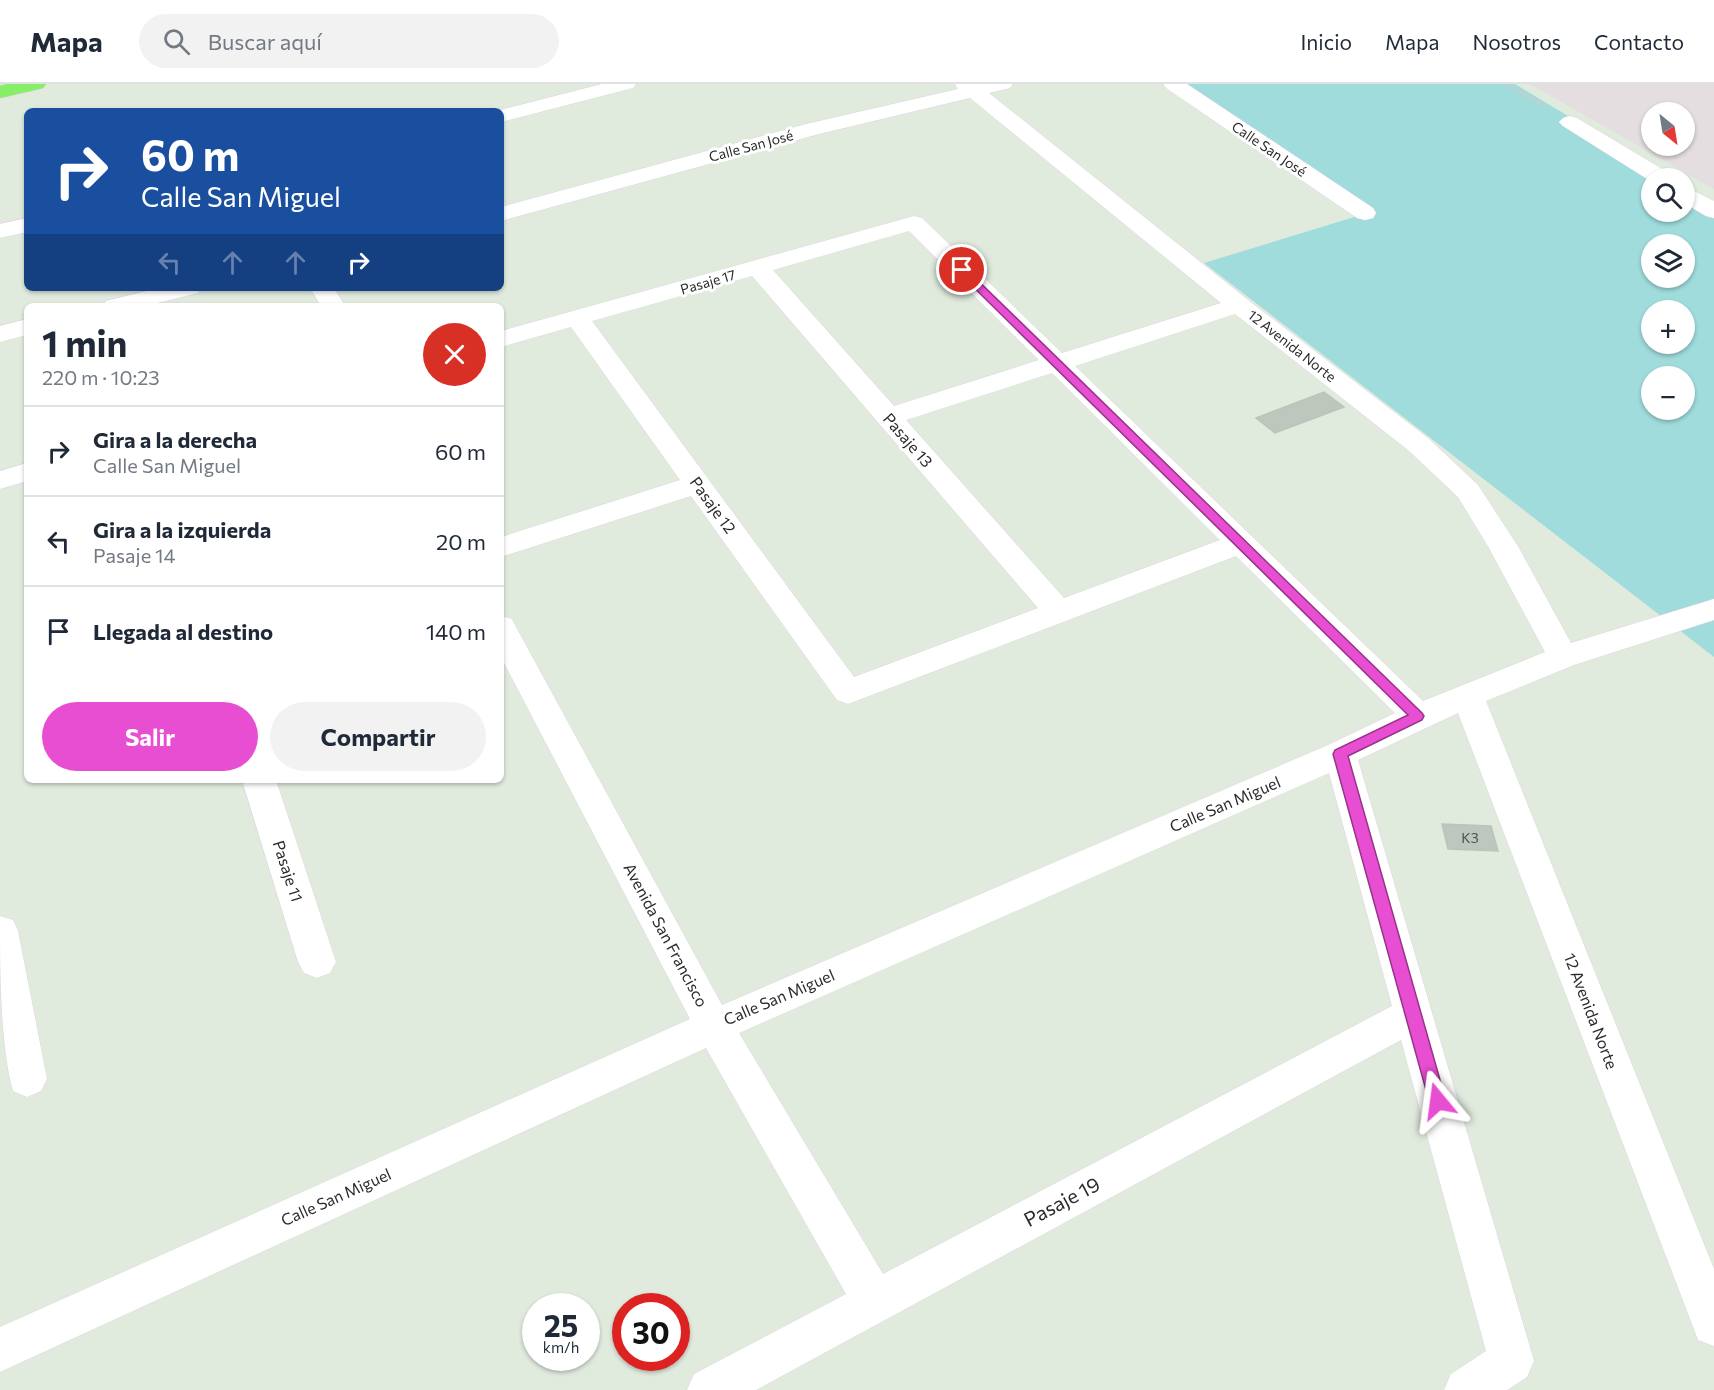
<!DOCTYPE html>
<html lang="es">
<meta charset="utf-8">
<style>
body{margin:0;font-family:Commissioner,sans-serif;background:#f2f2f3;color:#1f2937;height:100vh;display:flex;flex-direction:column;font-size:22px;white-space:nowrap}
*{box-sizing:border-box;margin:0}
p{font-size:20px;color:#747a83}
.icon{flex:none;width:33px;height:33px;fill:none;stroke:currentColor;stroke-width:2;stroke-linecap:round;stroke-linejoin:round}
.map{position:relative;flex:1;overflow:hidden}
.panel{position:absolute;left:24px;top:219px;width:480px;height:480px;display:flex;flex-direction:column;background:#fff;border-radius:9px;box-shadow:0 2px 4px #0004}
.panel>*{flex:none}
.guide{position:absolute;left:24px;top:24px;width:480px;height:183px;border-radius:9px;box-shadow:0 2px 4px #0004;background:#1a4fa0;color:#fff;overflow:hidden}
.needle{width:39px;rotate:150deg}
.buttons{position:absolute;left:1641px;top:18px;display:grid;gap:12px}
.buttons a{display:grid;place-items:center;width:54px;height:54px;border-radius:50%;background:#fff;box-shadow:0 2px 4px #0004;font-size:30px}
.speed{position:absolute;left:522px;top:1209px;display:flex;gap:12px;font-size:30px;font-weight:700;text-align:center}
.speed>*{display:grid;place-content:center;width:78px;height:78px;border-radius:50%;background:#fff;box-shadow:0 2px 4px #0004;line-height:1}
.speed small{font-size:15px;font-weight:400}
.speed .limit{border:9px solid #d22;background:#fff;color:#111}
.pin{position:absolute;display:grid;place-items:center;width:51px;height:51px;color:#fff;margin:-26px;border:3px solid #fff;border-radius:50%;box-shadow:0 2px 6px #0007}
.me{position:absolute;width:66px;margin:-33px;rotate:344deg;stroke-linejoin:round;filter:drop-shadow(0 0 4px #0008)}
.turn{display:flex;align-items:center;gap:21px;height:126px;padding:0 18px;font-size:27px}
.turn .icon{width:78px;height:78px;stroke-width:2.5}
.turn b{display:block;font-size:42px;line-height:51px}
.lanes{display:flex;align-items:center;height:57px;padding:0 18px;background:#0003;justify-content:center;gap:30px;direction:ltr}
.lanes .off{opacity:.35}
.round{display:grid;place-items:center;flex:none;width:63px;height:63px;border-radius:32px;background:#f2f2f3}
.headline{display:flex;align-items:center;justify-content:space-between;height:102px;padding:0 18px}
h1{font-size:36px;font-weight:700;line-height:45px}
.primary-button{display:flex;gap:12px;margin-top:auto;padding:12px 18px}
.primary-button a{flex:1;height:69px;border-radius:36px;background:#e84ed2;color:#fff;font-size:24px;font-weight:700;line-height:69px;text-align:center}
.primary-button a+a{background:#f2f2f3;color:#1f2937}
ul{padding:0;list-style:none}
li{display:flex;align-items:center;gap:18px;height:90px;padding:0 18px;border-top:2px solid #e0e1e3}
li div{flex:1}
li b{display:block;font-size:22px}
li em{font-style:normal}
header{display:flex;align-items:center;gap:36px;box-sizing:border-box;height:84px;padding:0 30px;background:#fff;border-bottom:2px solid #e0e1e3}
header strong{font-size:28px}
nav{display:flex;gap:33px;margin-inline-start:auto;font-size:21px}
.search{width:420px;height:54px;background:#f2f2f3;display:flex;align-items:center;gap:15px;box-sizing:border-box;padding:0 21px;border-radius:33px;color:#747a83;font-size:22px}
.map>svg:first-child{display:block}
.industrial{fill:#e4dee0;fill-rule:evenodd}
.green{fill:#a0dcdc;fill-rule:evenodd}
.building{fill:#bec7be;stroke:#b8c6b8;stroke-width:1.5}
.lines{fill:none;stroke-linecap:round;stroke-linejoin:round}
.minor-casing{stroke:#e2d4e0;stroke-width:1}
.highway-casing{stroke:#ccc;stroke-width:1}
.path{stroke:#ccc;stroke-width:3;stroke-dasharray:3 2;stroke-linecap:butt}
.minor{fill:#fff;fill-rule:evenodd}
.highway{fill:#86ef66;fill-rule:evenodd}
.route{fill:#e84ed2;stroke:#973388;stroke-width:1.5}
.labels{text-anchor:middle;stroke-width:6;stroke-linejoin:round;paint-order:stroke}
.far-street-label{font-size:14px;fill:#2b2b2b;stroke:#fff}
.number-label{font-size:14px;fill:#505250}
.street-label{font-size:16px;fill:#2b2b2b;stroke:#fff}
.near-street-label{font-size:20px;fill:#2b2b2b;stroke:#fff}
</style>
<header>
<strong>Mapa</strong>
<div class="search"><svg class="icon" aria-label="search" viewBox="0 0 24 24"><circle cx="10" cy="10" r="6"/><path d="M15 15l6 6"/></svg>Buscar aquí</div>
<nav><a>Inicio</a><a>Mapa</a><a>Nosotros</a><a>Contacto</a></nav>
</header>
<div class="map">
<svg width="1714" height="1306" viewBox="0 0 1714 1306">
<rect width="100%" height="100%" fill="#e0ebde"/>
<path class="industrial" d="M1530,0h184v105zM1652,28h32v34h-32z"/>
<path class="green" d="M1173,0h342l156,94h-19v34h32l1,-25 29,17v453l-510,-394 160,-49zM1652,160h32v34h-32zM1652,226h32v34h-32zM1652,292h32v34h-32z"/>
<path class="building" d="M1324,308l20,15 -69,26 -19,-15z
M1442,740l49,2 7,25 -50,-2z"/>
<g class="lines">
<defs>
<path id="minor" d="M602,0h34l-3,4 -132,34v-11h-5z
M955,0h58l-3,4 -21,5 259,207 180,138 50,47 41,63 52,95 143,-44v21l-140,45 -88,36 228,568v77l-16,-6 -6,-16 -234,-611 -100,47 176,601 -7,16 -20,13h-63l7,-16 35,-23 -85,-311 -645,350h-69l7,-16 152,-80 -140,-246 -706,324v-45l690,-308 -189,-362v-41l11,3 4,8 206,378 606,-260 67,-32 -159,-157 -388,148 -11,-4 -146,-204 -190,61v-20l179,-57 -109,-153 -70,20v-16l413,-115 8,2 140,135 159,-50 -251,-205 -151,36 -318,87v-14l305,-83 152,-35zM909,147l130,129 -145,46 -121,-136zM752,192l286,332 -184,69 -262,-356zM1235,230l173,136 50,47 31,51 56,104 -122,49 -348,-335zM1052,289l168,167 -156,58 -158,-178zM1329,689l63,233 -509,268 -144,-241z
M1163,0h24l186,124 3,5 -3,5 -8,2 -8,-2 -191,-130z
M1570,32l7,2 92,55 3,5h-20v4l-89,-56 -4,-4 4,-4z
M1684,102l30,15v17l-8,-2 -22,-13z
M27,134v14l-27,6v-14z
M159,204h42l-3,5 -53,13h-42l3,-5z
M310,204h24l11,18h-24z
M27,235v16l-27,7v-16z
M27,379v18l-27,8v-18z
M242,696h34l60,182 -6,11 -13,5 -13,-5 -6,-11z
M0,832l13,4 5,11 29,148 -6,12 -14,6 -14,-6c-13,-46 -13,-124 -13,-175z"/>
<path id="highway" d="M8,0h38l-3,4 -43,10v-12z"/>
</defs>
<use href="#minor" class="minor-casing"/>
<use href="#highway" class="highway-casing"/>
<path class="path" d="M1506,0l38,22"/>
<use href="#minor" class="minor"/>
<use href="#highway" class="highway"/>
</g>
<path class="route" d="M958,184h7l457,445 2,3 -2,4 -74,36 98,345 -3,5 -5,2 -6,-2 -3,-5 -96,-347 2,-4 73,-35 -450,-443z"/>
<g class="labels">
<g class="far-street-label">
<text transform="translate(751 62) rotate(-15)" y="5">Calle San José</text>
<text transform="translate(1269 65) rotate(34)" y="5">Calle San José</text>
<text transform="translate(708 198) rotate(-16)" y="5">Pasaje 17</text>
<text transform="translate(1292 262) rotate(38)" y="5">12 Avenida Norte</text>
</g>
<g class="number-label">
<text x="1470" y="759">K3</text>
</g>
<g class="street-label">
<text transform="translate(908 356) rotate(49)" y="6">Pasaje 13</text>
<text transform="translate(713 421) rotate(54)" y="6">Pasaje 12</text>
<text transform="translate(1225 720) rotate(-23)" y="6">Calle San Miguel</text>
<text transform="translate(288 787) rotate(72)" y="6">Pasaje 11</text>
<text transform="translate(666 851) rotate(62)" y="6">Avenida San Francisco</text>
<text transform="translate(779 913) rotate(-23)" y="6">Calle San Miguel</text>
<text transform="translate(1591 927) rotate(69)" y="6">12 Avenida Norte</text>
<text transform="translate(336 1113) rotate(-24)" y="6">Calle San Miguel</text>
</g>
<g class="near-street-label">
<text transform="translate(1062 1118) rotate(-28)" y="7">Pasaje 19</text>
</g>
</g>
</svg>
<div class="buttons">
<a><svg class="needle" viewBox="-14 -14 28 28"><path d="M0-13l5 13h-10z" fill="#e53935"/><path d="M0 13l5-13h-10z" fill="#747a83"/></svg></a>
<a><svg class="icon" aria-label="search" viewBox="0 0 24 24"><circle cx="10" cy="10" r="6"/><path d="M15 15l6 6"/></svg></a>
<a><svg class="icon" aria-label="layers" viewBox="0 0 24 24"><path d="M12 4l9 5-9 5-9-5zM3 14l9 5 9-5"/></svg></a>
<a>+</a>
<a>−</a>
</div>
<div class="speed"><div>25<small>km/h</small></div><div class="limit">30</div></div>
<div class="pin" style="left:962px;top:186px;background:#d93025"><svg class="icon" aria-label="arrive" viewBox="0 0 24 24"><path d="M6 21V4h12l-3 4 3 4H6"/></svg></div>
<svg class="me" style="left:1438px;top:1017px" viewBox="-20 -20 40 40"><path d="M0-17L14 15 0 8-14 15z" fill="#e84ed2" stroke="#fff" stroke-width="4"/></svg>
<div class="guide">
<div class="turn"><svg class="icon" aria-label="right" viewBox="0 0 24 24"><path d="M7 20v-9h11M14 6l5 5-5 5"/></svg><div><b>60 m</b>Calle San Miguel</div></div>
<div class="lanes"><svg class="icon off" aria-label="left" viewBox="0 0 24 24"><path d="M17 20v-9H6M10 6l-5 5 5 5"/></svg><svg class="icon off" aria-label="ahead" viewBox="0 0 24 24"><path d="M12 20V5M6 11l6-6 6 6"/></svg><svg class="icon off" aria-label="ahead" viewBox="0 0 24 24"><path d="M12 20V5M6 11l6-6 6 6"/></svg><svg class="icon" aria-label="right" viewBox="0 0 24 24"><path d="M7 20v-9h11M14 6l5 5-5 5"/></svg></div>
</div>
<section class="panel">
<div class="headline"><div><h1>1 min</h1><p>220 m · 10:23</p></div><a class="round" style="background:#d93025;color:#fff"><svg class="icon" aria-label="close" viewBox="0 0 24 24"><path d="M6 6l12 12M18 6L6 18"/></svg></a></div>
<ul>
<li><svg class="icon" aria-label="right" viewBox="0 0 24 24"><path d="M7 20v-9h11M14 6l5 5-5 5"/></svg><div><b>Gira a la derecha</b><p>Calle San Miguel</p></div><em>60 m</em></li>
<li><svg class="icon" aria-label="left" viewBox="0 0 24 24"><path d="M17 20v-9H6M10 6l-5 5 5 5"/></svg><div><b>Gira a la izquierda</b><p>Pasaje 14</p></div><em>20 m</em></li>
<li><svg class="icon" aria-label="arrive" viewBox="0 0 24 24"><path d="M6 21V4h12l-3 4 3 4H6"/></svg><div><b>Llegada al destino</b></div><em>140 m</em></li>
</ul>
<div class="primary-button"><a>Salir</a><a>Compartir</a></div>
</section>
</div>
